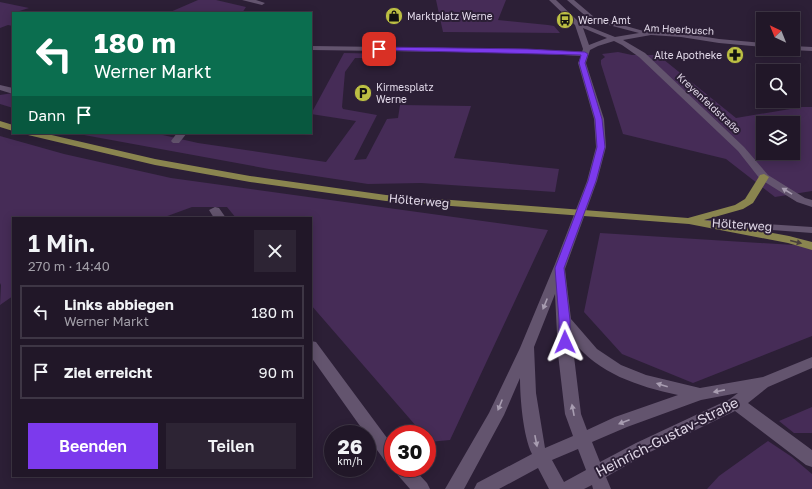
<!DOCTYPE html>
<html lang="de">
<meta charset="utf-8">
<style>
body{margin:0;font-family:"Golos Text",sans-serif;background:#2d2434;color:#f1f3f6;height:100vh;display:flex;flex-direction:column;font-size:15px;white-space:nowrap}
*{box-sizing:border-box;margin:0}
p{font-size:13px;color:#a29fa8}
.icon{flex:none;width:22px;height:22px;fill:none;stroke:currentColor;stroke-width:2;stroke-linecap:round;stroke-linejoin:round}
.map{position:relative;flex:1;overflow:hidden}
.drawer{position:absolute;left:12px;top:217px;width:300px;height:260px;display:flex;flex-direction:column;background:#211728;border-radius:0px;box-shadow:0 2px 10px #0003,0 0 0 1px #3e3645}
.drawer>*{flex:none}
.guide{position:absolute;left:12px;top:12px;width:300px;height:122px;border-radius:0px;box-shadow:0 2px 10px #0003,0 0 0 1px #3e3645;background:#0b6e4f;color:#fff;overflow:hidden}
.needle{width:26px;rotate:317deg}
.tools{position:absolute;left:756px;top:12px;display:grid;gap:8px}
.tools a{display:grid;place-items:center;width:44px;height:44px;border-radius:0px;background:#211728;box-shadow:0 2px 10px #0003,0 0 0 1px #3e3645;font-size:20px}
.speed{position:absolute;left:324px;top:425px;display:flex;gap:8px;font-size:20px;font-weight:700;text-align:center}
.speed>*{display:grid;place-content:center;width:52px;height:52px;border-radius:50%;background:#211728;box-shadow:0 2px 10px #0003,0 0 0 1px #3e3645;line-height:1}
.speed small{font-size:10px;font-weight:400}
.speed .limit{border:6px solid #d22;background:#fff;color:#111}
.pin{position:absolute;display:grid;place-items:center;width:34px;height:34px;color:#fff;margin:-17px;border-radius:8px;box-shadow:0 2px 6px #0006}
.me{position:absolute;width:44px;margin:-22px;rotate:359deg;stroke-linejoin:round;filter:drop-shadow(0 0 3px #0008)}
.turn{display:flex;align-items:center;gap:14px;height:84px;padding:0 16px;font-size:18px}
.turn .icon{width:52px;height:52px;stroke-width:2.5}
.turn b{display:block;font-size:28px;line-height:34px}
.then{display:flex;align-items:center;height:38px;padding:0 16px;background:#0003;gap:8px;font-size:15px}
.round{display:grid;place-items:center;flex:none;width:42px;height:42px;border-radius:0px;background:#2d2434}
.overview{display:flex;align-items:center;justify-content:space-between;height:68px;padding:0 16px}
h1{font-size:24px;font-weight:600;line-height:30px}
.cta{display:flex;gap:8px;margin-top:auto;padding:8px 16px}
.cta a{flex:1;height:46px;border-radius:0px;background:#7c3aed;color:#fff;font-size:16px;font-weight:600;line-height:46px;text-align:center}
.cta a+a{background:#2d2434;color:#f1f3f6}
ul{padding:0;list-style:none}
li{display:flex;align-items:center;gap:12px;height:54px;margin:0 8px 6px;padding:0 8px;border:2px solid #3e3645;border-radius:0px}
li div{flex:1}
li b{display:block;font-size:15px}
li em{font-style:normal}
.map>svg:first-child{display:block}
.green{fill:#462c57;fill-rule:evenodd}
.lines{fill:none;stroke-linecap:round;stroke-linejoin:round}
.minor{fill:#63546e;fill-rule:evenodd}
.major{fill:#8a854f;fill-rule:evenodd}
.oneway{fill:#a89db1}
.oneway2{fill:#483e3e}
.route{fill:#7c3aed;stroke:#51269a}
.labels{text-anchor:middle;stroke-width:4;stroke-linejoin:round;paint-order:stroke}
.far-poi-label{font-size:10px;fill:#e1d8e8;stroke:#2c1f36;text-anchor:start}
.far-street-label{font-size:10px;fill:#e1d8e8;stroke:#2c1f36}
.street-label{font-size:12px;fill:#e1d8e8;stroke:#2c1f36}
.near-street-label{font-size:14px;fill:#e1d8e8;stroke:#2c1f36}
</style>
<div class="map">
<svg width="812" height="489" viewBox="0 0 812 489">
<rect width="100%" height="100%" fill="#2c1f36"/>
<path class="green" d="M198,0h18l30,7 -4,6h-74z
M436,0h70l-8,20 50,5 6,1 6,7 -117,-1z
M0,2l29,6 -16,5 -1,3h1v10l-5,-1 -8,3z
M618,52l14,3h26l78,63 66,-11h10v84l-37,6 -49,-38 -103,-25 -22,-70v-4l4,-3 -3,-3zM763,123h30v30h-30z
M344,53l47,1 -1,4h-35l-10,14 -3,35 1,2 34,6 -23,45 12,-1 21,-40 11,-1 2,-13 71,1 -17,52 105,11 -4,23 -134,-9 -53,1 -99,-15 -185,-34v-2h70l44,10 128,19 30,-41 -45,-7z
M13,93v15l-13,-4v-9z
M0,136l64,18 107,24 377,52 -98,210 -21,2 -2,-3v-5h-4l-112,-129v-87h-75l-9,-11h-35l-30,11h-149v78l-13,9 1,-20 -1,-2z
M600,233l194,12h18v91l-119,47 -71,-29 -38,-42z
M812,407v26h-18l-15,-12z
M768,441l24,16 20,17v15h-105l12,-13z"/>
<g class="lines">
<path class="minor" d="M242,0h14l9,3 -3,2z
M549,0h7l24,23 35,14 24,-4 -38,-10 -1,2h-4l-29,-25h7l20,17 53,15 34,1 38,6 44,4v4l-44,-4 -38,-6 -30,-2 -28,5 22,13 99,94 24,28 37,23 7,2v7l-15,-5 -37,-23 -22,-28 -99,-94 -17,-12 -8,-4 -16,5 -8,4 -4,13 18,56 2,28 -9,34 -32,88 6,50 26,30 24,16 25,10 54,13 63,-11 49,-20v11l-44,19 -20,16 64,47v17l-6,-2 -71,-54 -87,42 -42,24 5,12h-18l-1,-4 -8,4h-35l-11,-21 -39,21h-25l3,-6 55,-29c-9,-18 -12,-56 -12,-76l-16,37 -40,74h-19l44,-76 31,-65 35,-84 32,-83 9,-34 -2,-28 -16,-56 3,-7 -54,-3 -216,-3v-4l216,3 55,3 1,-3 -8,-24zM583,28l24,10 -18,7zM555,294l3,60 7,60 8,22 -28,12 -9,-55 -2,-46zM572,340c27,34 65,46 106,55l-63,22 -28,13 -6,-16zM738,393l-8,6 -94,44 -36,19 -8,-20 35,-15 74,-27zM578,449l8,21 -22,12 -12,-22z
M793,46l19,1v4l-22,-1 3,-1z
M0,85l13,3v6l-13,-4z
M177,133h10l-8,10h-6l-2,-2z
M215,207l4,1 7,10h-12l-5,-8z
M708,220l104,7v6l-108,-8 -2,-2 2,-2z
M311,341l5,1 77,104v20l-6,-2 -76,-107z
M393,468h20l14,15 3,6h-20l-14,-16z"/>
<path class="major" d="M0,121l13,4v6l-13,-4z
M26,133h17l112,26 95,17 136,19 302,23 47,-13 10,-6 15,-24 4,-1 5,3 -16,26 -10,6 -39,11 85,16 23,6v8l-24,-7 -99,-19 -303,-23 -136,-19 -95,-17 -127,-30z"/>
</g>
<defs><path id="oneway-solid" d="M-6-.8H1V-3.2L6.5 0L1 3.2V.8H-6Z"/></defs>
<g class="oneway">
<use href="#oneway-solid" transform="translate(787 191) rotate(-149)"/>
<use href="#oneway-solid" transform="translate(545 304) rotate(112)"/>
<use href="#oneway-solid" transform="translate(662 385) rotate(-163)"/>
<use href="#oneway-solid" transform="translate(719 391) rotate(169)"/>
<use href="#oneway-solid" transform="translate(500 405) rotate(112)"/>
<use href="#oneway-solid" transform="translate(573 410) rotate(-101)"/>
<use href="#oneway-solid" transform="translate(624 422) rotate(159)"/>
<use href="#oneway-solid" transform="translate(536 441) rotate(79)"/>
</g>
<use class="oneway2" href="#oneway-solid" transform="translate(796 242) rotate(14)"/>
<path class="route" d="M379,47l148,2 58,3 3,2 -3,9 17,56 3,28 -9,34 -32,87 6,52v22l-2,3h-7l-2,-3v-22l-4,-52 33,-87 9,-34 -2,-28 -16,-56 2,-8 -204,-5 -1,-1z"/>
<defs>
<symbol id="shop-disc" viewBox="-11 -11 22 22"><circle r="9.5" fill="#bcbf43" stroke="#2c1f36"/><path d="M-5-2.5h2.3a2.7 3.5 0 0 1 5.4 0H5L5.5 6h-11ZM-1.5-2.5h3a1.5 2.3 0 0 0-3 0Z" fill="#111"/></symbol>
<symbol id="bus-disc" viewBox="-11 -11 22 22"><circle r="9.5" fill="#bcbf43" stroke="#2c1f36"/><path d="M-5-6H5V4H4V6H2V4H-2V6H-4V4H-5ZM-3.5-4V0h7V-4ZM-3.5 1.2v1.5H-2V1.2ZM2 1.2v1.5H3.5V1.2Z" fill="#111"/></symbol>
<symbol id="pharmacy-disc" viewBox="-11 -11 22 22"><circle r="9.5" fill="#bcbf43" stroke="#2c1f36"/><path d="M-2-6h4v4h4v4h-4v4h-4v-4h-4v-4h4Z" fill="#111"/></symbol>
<symbol id="parking-disc" viewBox="-11 -11 22 22"><circle r="9.5" fill="#bcbf43" stroke="#2c1f36"/><path d="M-3.5-5.5H1a3.5 3.5 0 0 1 0 7H-1V5.5H-3.5ZM-1-3.4V-.6H.8a1.4 1.4 0 0 0 0-2.8Z" fill="#111"/></symbol>
</defs>
<g fill-rule="evenodd">
<use href="#shop-disc" x="384" y="6" width="20" height="20"/>
<use href="#bus-disc" x="555" y="10" width="20" height="20"/>
<use href="#pharmacy-disc" x="725" y="45" width="20" height="20"/>
<use href="#parking-disc" x="353" y="83" width="20" height="20"/>
</g>
<g class="labels">
<g class="far-poi-label">
<text x="407" y="20">Marktplatz Werne</text>
<text x="578" y="24">Werne Amt</text>
<text x="722" y="59" text-anchor="end">Alte Apotheke</text>
<text x="376" y="91">Kirmesplatz<tspan x="376" dy="12">Werne</tspan></text>
</g>
<g class="far-street-label">
<text transform="translate(679 29) rotate(3)" y="4">Am Heerbusch</text>
<text transform="translate(709 103) rotate(43)" y="4">Kreyenfeldstraße</text>
</g>
<g class="street-label">
<text transform="translate(419 201) rotate(5)" y="4">Hölterweg</text>
<text transform="translate(742 225) rotate(4)" y="4">Hölterweg</text>
</g>
<g class="near-street-label">
<text transform="translate(667 437) rotate(-27)" y="5">Heinrich-Gustav-Straße</text>
</g>
</g>
</svg>
<div class="tools">
<a><svg class="needle" viewBox="-14 -14 28 28"><path d="M0-13l5 13h-10z" fill="#e53935"/><path d="M0 13l5-13h-10z" fill="#a29fa8"/></svg></a>
<a><svg class="icon" aria-label="search" viewBox="0 0 24 24"><circle cx="10" cy="10" r="6"/><path d="M15 15l6 6"/></svg></a>
<a><svg class="icon" aria-label="layers" viewBox="0 0 24 24"><path d="M12 4l9 5-9 5-9-5zM3 14l9 5 9-5"/></svg></a>
</div>
<div class="speed"><div>26<small>km/h</small></div><div class="limit">30</div></div>
<div class="pin" style="left:379px;top:49px;background:#d93025"><svg class="icon" aria-label="arrive" viewBox="0 0 24 24"><path d="M6 21V4h12l-3 4 3 4H6"/></svg></div>
<svg class="me" style="left:565px;top:342px" viewBox="-20 -20 40 40"><path d="M0-17L14 15 0 8-14 15z" fill="#7c3aed" stroke="#fff" stroke-width="4"/></svg>
<div class="guide">
<div class="turn"><svg class="icon" aria-label="left" viewBox="0 0 24 24"><path d="M17 20v-9H6M10 6l-5 5 5 5"/></svg><div><b>180 m</b>Werner Markt</div></div>
<div class="then">Dann<svg class="icon" aria-label="arrive" viewBox="0 0 24 24"><path d="M6 21V4h12l-3 4 3 4H6"/></svg></div>
</div>
<section class="drawer">
<div class="overview"><div><h1>1 Min.</h1><p>270 m · 14:40</p></div><a class="round"><svg class="icon" aria-label="close" viewBox="0 0 24 24"><path d="M6 6l12 12M18 6L6 18"/></svg></a></div>
<ul>
<li><svg class="icon" aria-label="left" viewBox="0 0 24 24"><path d="M17 20v-9H6M10 6l-5 5 5 5"/></svg><div><b>Links abbiegen</b><p>Werner Markt</p></div><em>180 m</em></li>
<li><svg class="icon" aria-label="arrive" viewBox="0 0 24 24"><path d="M6 21V4h12l-3 4 3 4H6"/></svg><div><b>Ziel erreicht</b></div><em>90 m</em></li>
</ul>
<div class="cta"><a>Beenden</a><a>Teilen</a></div>
</section>
</div>
